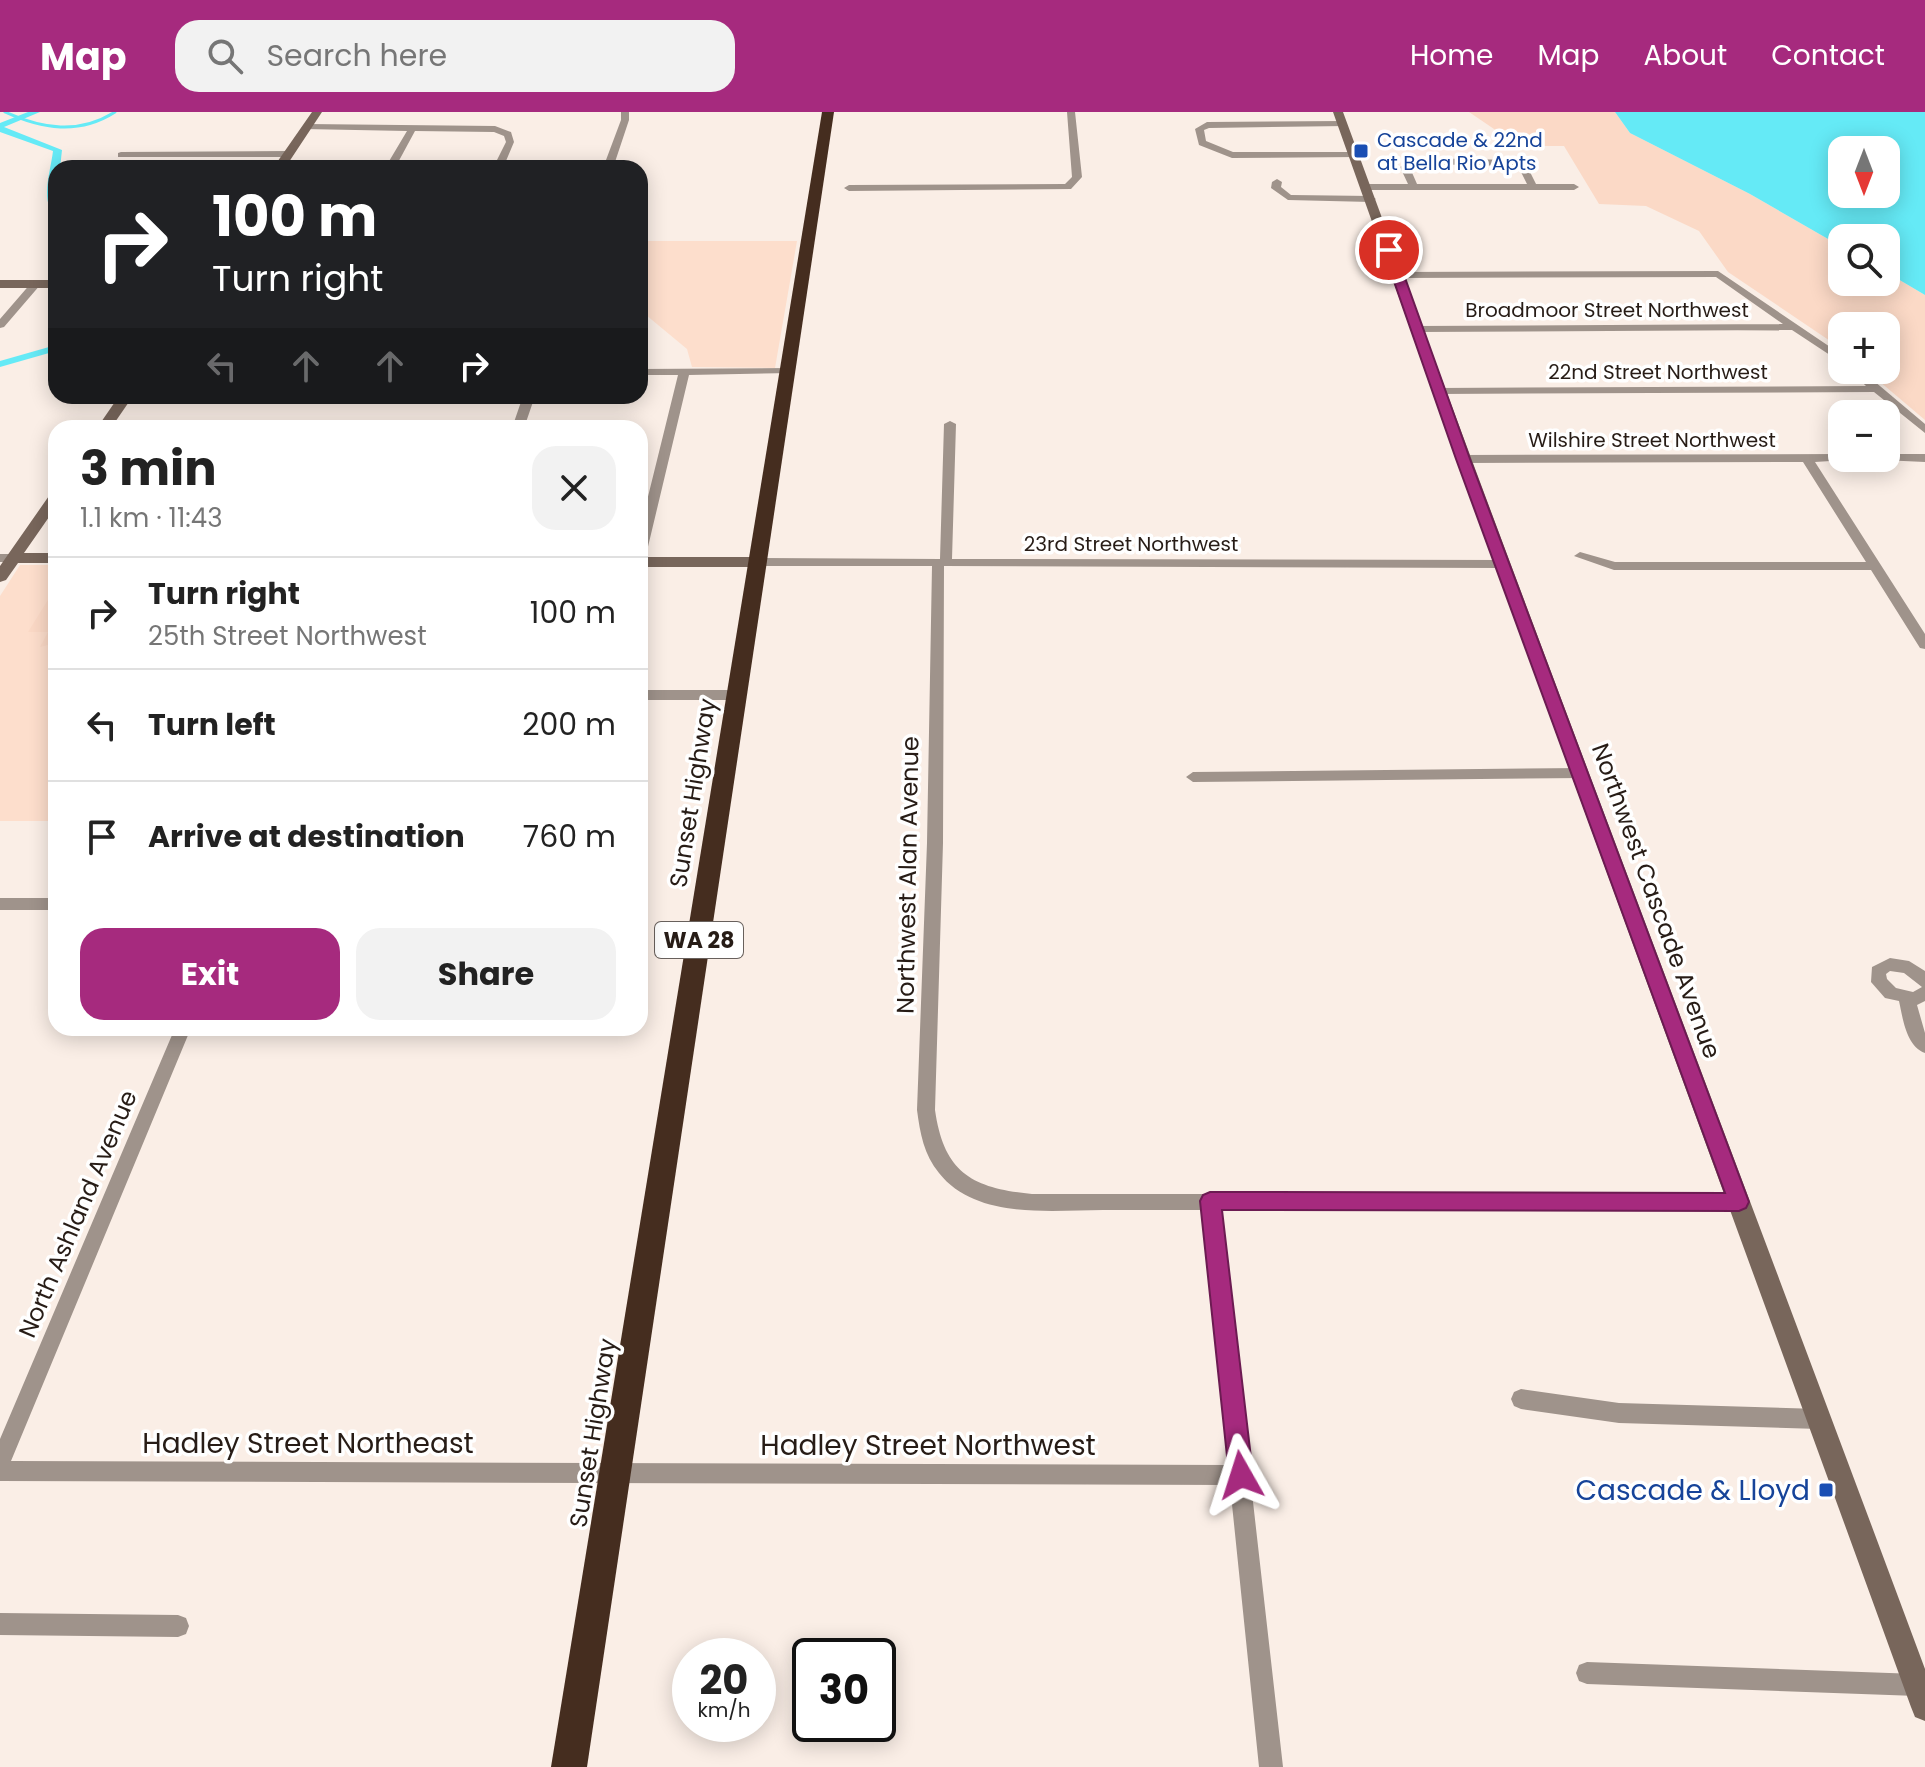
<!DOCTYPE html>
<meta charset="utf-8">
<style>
body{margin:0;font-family:Poppins,sans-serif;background:#f2f2f2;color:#222;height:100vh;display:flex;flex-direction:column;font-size:30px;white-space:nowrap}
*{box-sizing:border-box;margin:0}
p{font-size:26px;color:#767676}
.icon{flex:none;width:44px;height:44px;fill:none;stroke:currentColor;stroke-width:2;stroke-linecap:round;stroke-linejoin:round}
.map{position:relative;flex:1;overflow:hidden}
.sheet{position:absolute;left:48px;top:308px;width:600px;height:616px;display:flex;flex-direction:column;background:#fff;border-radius:24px;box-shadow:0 4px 20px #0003}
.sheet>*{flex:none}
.top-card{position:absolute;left:48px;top:48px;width:600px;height:244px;border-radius:24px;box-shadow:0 4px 20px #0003;background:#202124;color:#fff;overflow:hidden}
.needle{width:52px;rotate:180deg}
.fabs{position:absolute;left:1828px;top:24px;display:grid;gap:16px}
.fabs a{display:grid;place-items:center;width:72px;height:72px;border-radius:16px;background:#fff;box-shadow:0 4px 20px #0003;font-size:40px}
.speed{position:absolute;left:672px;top:1526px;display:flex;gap:16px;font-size:40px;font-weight:700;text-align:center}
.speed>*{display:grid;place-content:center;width:104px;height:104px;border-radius:50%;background:#fff;box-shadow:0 4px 20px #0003;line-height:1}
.speed small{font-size:20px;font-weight:400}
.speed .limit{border:4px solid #111;border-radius:12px;background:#fff;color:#111}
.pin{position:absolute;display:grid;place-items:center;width:68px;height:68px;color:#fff;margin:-34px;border:4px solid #fff;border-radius:50%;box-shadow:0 2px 8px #0007}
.me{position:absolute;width:88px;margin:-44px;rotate:354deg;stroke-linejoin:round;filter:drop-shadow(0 0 6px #0008)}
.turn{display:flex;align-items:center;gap:28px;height:168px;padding:0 32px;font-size:36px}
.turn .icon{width:104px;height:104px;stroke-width:2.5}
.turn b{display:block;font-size:56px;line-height:68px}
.lanes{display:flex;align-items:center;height:76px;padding:0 32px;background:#0003;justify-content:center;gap:40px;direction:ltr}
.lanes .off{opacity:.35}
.round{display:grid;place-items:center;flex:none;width:84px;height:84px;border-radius:24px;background:#f2f2f2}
.head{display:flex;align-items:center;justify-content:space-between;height:136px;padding:0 32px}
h1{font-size:48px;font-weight:700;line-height:60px}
.action{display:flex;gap:16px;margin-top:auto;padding:16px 32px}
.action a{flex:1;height:92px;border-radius:24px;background:#a62a7e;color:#fff;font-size:32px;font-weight:700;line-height:92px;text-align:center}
.action a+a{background:#f2f2f2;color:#222}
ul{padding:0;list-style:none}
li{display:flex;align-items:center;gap:24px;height:112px;padding:0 32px;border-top:2px solid #e0e0e0}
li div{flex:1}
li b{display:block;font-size:30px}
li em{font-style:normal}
header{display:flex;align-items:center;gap:48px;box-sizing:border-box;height:112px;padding:0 40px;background:#a62a7e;color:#fff}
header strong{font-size:38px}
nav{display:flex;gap:44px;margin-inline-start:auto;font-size:28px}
.search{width:560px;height:72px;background:#f2f2f2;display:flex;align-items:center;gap:20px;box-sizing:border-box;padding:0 28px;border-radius:24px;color:#767676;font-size:30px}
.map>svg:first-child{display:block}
.built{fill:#fddecc}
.green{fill:#fbd9c6}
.water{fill:#65eaf6;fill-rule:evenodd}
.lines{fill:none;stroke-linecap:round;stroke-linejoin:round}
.stream{stroke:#65eaf6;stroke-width:3}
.canal{fill:#65eaf6;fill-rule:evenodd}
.street{fill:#9f938b;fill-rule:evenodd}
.secondary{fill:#78665b;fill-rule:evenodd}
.highway{fill:#452d1f;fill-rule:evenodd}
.route{fill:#a62a7e;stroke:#6c1b52;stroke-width:2}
.transit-dot{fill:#1a4fb4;stroke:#fff;stroke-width:3}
.labels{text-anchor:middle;stroke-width:7;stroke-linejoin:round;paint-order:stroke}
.far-transit-label{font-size:20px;fill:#164399;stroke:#fff;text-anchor:start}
.far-street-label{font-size:20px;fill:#271c16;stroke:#fff}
.shield{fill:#fff;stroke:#68605c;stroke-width:2}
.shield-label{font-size:22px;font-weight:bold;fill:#271c16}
.street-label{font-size:24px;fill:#271c16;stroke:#fff}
.near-street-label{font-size:28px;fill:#271c16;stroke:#fff}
.near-transit-label{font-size:28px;fill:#164399;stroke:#fff;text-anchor:end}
</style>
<header>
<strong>Map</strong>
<div class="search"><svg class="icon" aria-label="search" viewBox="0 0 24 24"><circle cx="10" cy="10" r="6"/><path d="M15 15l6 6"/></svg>Search here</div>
<nav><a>Home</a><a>Map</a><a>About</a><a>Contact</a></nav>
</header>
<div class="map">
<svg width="1925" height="1655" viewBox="0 0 1925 1655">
<rect width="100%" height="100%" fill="#faeee6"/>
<path class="built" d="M640,129h157l-22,127 -83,-1 -5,-18 -47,-39z
M20,453h36v256h-56v-225z"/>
<path class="green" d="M1469,0h146l15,21 120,61 92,53v35h44v-10l39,23v125l-59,-50h20v-44h-44v23l-114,-77 -29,-41 -53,-25 -47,-2 -35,-58h-45z
M56,475v56l-16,4 8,-15h-20z"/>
<path class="water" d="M1615,0h310v183l-39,-23v-34h-44v9l-92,-53 -120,-61zM1842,38h44v44h-44z"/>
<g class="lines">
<path class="stream" d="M5,0c37,17 74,23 110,0"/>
<path class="canal" d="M28,0h12l-36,15 58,23 -2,18h-4v47c-17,-12 -5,-45 -3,-64l-53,-19v-9z
M56,233v6l-56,16v-6z"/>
<path class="street" d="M621,0h8v8l-16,48h-10l18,-48z
M1067,0h8l7,65 -11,12 -222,2 -5,-3 5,-3 216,-1 7,-7z
M1343,9l3,1v4l-137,2 -5,2 2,11 27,11h121l3,1v4l-125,1 -33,-13 -4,-16 12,-7z
M307,12l188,2 16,6 3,10 -11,26h-10l13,-26 -2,-6 -10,-4 -79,-1 -20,37h-10l22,-37 -103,-2 -1,-2z
M121,40l168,-1 5,3 -5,3h-171v-4z
M1419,46l95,2 14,8 8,16h38l5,3 -5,3h-208l-5,-3 5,-3h42l-8,-17zM1420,52l92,2 9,6 6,12h-110l-7,-16z
M1277,67l5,3 -1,5 10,8 80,1 5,3 -5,3 -83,-2 -17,-12 1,-6z
M1718,159l124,84v8l-50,-33 -375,2 -5,-3 5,-3 366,-2 -67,-47 -318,1 -5,-3 5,-3z
M32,170l9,2 -37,43 -4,1v-9z
M788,256l4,1v4l-103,2 -43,180 -6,4v-30l38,-154h-38v-6z
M1849,258h12l64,54v9l-51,-41 -436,2 -6,-3 6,-3 428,-2z
M523,284h12l-11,32h-12z
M950,309l6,3 -4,135 550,1 6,4 -6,4 -558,-2 -1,277 -8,267c9,63 37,78 97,84h707l6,2 3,6 -3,6 -6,2h-519l63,557h-24l-29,-282 -1230,-4v-42l175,-411h16l-180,433 1217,4 -26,-255c-33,0 -66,0 -99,0 -52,0 -127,10 -164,-37 -15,-18 -19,-40 -22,-63l10,-267 5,-277h-173l-6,-4 6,-4 181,1 4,-135z
M1842,342v4h6l-2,2 -31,2 110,172v15l-5,-1 -49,-78h-257l-40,-14 6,-4 35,10h251l-63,-100 -340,1 -6,-4 6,-4z
M1886,342h39v8l-43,-2 -2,-2h6z
M0,442h13l6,4 -6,4h-13z
M640,578h96l7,5 -7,5h-96z
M1582,656l7,5 -7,5 -389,4 -7,-5 7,-5z
M0,786h48l8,6 -8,6h-48z
M1890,846l19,3 16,10v30l-8,4 8,28v20c-19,-7 -22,-34 -26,-52l-14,-3 -14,-16 1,-15zM1890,859l14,2 18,14 -9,5 -17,-4 -9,-9 -1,-5z
M1521,1277l98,14 200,6 7,3 3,7 -3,7 -7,3 -200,-6 -98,-14 -7,-3 -3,-7 3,-7z
M0,1501l178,2 8,3 3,8 -3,8 -8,3 -178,-2z
M1587,1550l330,12 8,3v16l-8,3 -330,-12 -8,-3 -3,-8 3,-8z"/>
<path class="secondary" d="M312,0h10l-37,56h-12z
M1333,0h10c191,520 389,1038 582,1557v52l-10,-4 -4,-10c-193,-532 -389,-1062 -578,-1595z
M0,168h56v8h-56z
M119,284h14l-22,32h-14z
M56,379v16l-32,46h32v10h-38l-12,17 -6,2v-16l51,-73z
M640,445h119l8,5 -8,5h-119z"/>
<path class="highway" d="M822,0h12l-247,1655h-36z"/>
</g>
<path class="route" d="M1389,134l6,4 75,209 279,743 -3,6 -7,3 -517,-1 31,265 -4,8 -8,3 -9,-3 -3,-8 -29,-274 3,-6 7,-3 515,1 -269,-734 -73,-209z"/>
<g class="transit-dot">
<rect x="1353" y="31" width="16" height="16" rx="4"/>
<rect x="1818" y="1370" width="16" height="16" rx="4"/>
</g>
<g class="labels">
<g class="far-transit-label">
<text x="1377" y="35">Cascade &amp; 22nd<tspan x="1377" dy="23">at Bella Rio Apts</tspan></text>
</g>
<g class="far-street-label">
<text x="1607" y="205">Broadmoor Street Northwest</text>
<text x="1658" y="267">22nd Street Northwest</text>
<text x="1652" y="335">Wilshire Street Northwest</text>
<text x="1131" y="439">23rd Street Northwest</text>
</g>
<rect class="shield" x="655" y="810" width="88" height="36" rx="6"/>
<g class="shield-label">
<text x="699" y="836">WA 28</text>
</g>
<g class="street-label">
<text transform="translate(693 681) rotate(-81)" y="8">Sunset Highway</text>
<text transform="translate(908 763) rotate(-89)" y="8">Northwest Alan Avenue</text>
<text transform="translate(1656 789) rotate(70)" y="8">Northwest Cascade Avenue</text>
<text transform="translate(78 1102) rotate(-67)" y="8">North Ashland Avenue</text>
<text transform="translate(593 1321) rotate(-81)" y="8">Sunset Highway</text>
</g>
<g class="near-street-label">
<text x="308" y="1341">Hadley Street Northeast</text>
<text x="928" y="1343">Hadley Street Northwest</text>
</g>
<g class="near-transit-label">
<text x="1810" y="1388">Cascade &amp; Lloyd</text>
</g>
</g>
</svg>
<div class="fabs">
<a><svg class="needle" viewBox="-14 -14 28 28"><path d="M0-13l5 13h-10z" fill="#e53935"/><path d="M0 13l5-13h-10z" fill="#767676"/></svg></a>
<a><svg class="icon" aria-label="search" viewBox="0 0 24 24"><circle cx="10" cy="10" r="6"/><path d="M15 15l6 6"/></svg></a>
<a>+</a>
<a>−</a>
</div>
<div class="speed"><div>20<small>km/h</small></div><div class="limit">30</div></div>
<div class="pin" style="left:1389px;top:138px;background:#d93025"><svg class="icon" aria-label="arrive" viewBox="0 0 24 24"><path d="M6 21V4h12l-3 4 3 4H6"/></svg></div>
<svg class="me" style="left:1241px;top:1363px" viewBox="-20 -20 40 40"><path d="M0-17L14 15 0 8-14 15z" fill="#a62a7e" stroke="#fff" stroke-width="4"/></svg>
<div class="top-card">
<div class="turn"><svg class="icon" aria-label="right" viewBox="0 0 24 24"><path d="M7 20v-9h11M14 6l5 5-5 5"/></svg><div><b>100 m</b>Turn right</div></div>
<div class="lanes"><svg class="icon off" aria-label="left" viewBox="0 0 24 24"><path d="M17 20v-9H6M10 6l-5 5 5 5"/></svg><svg class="icon off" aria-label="ahead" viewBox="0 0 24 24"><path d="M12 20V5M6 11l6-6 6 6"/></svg><svg class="icon off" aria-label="ahead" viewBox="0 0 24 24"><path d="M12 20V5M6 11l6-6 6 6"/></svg><svg class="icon" aria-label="right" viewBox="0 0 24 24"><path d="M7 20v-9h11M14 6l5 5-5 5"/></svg></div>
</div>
<section class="sheet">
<div class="head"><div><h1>3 min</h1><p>1.1 km · 11:43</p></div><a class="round"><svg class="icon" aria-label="close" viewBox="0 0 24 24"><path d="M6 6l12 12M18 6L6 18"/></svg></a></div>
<ul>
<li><svg class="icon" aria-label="right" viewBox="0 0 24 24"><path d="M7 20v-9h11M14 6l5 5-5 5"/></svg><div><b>Turn right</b><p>25th Street Northwest</p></div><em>100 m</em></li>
<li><svg class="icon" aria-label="left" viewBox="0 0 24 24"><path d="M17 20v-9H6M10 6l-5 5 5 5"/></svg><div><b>Turn left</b></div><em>200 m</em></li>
<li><svg class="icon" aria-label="arrive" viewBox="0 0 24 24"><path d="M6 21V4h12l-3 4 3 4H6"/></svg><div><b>Arrive at destination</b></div><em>760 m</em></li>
</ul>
<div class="action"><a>Exit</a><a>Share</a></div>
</section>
</div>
